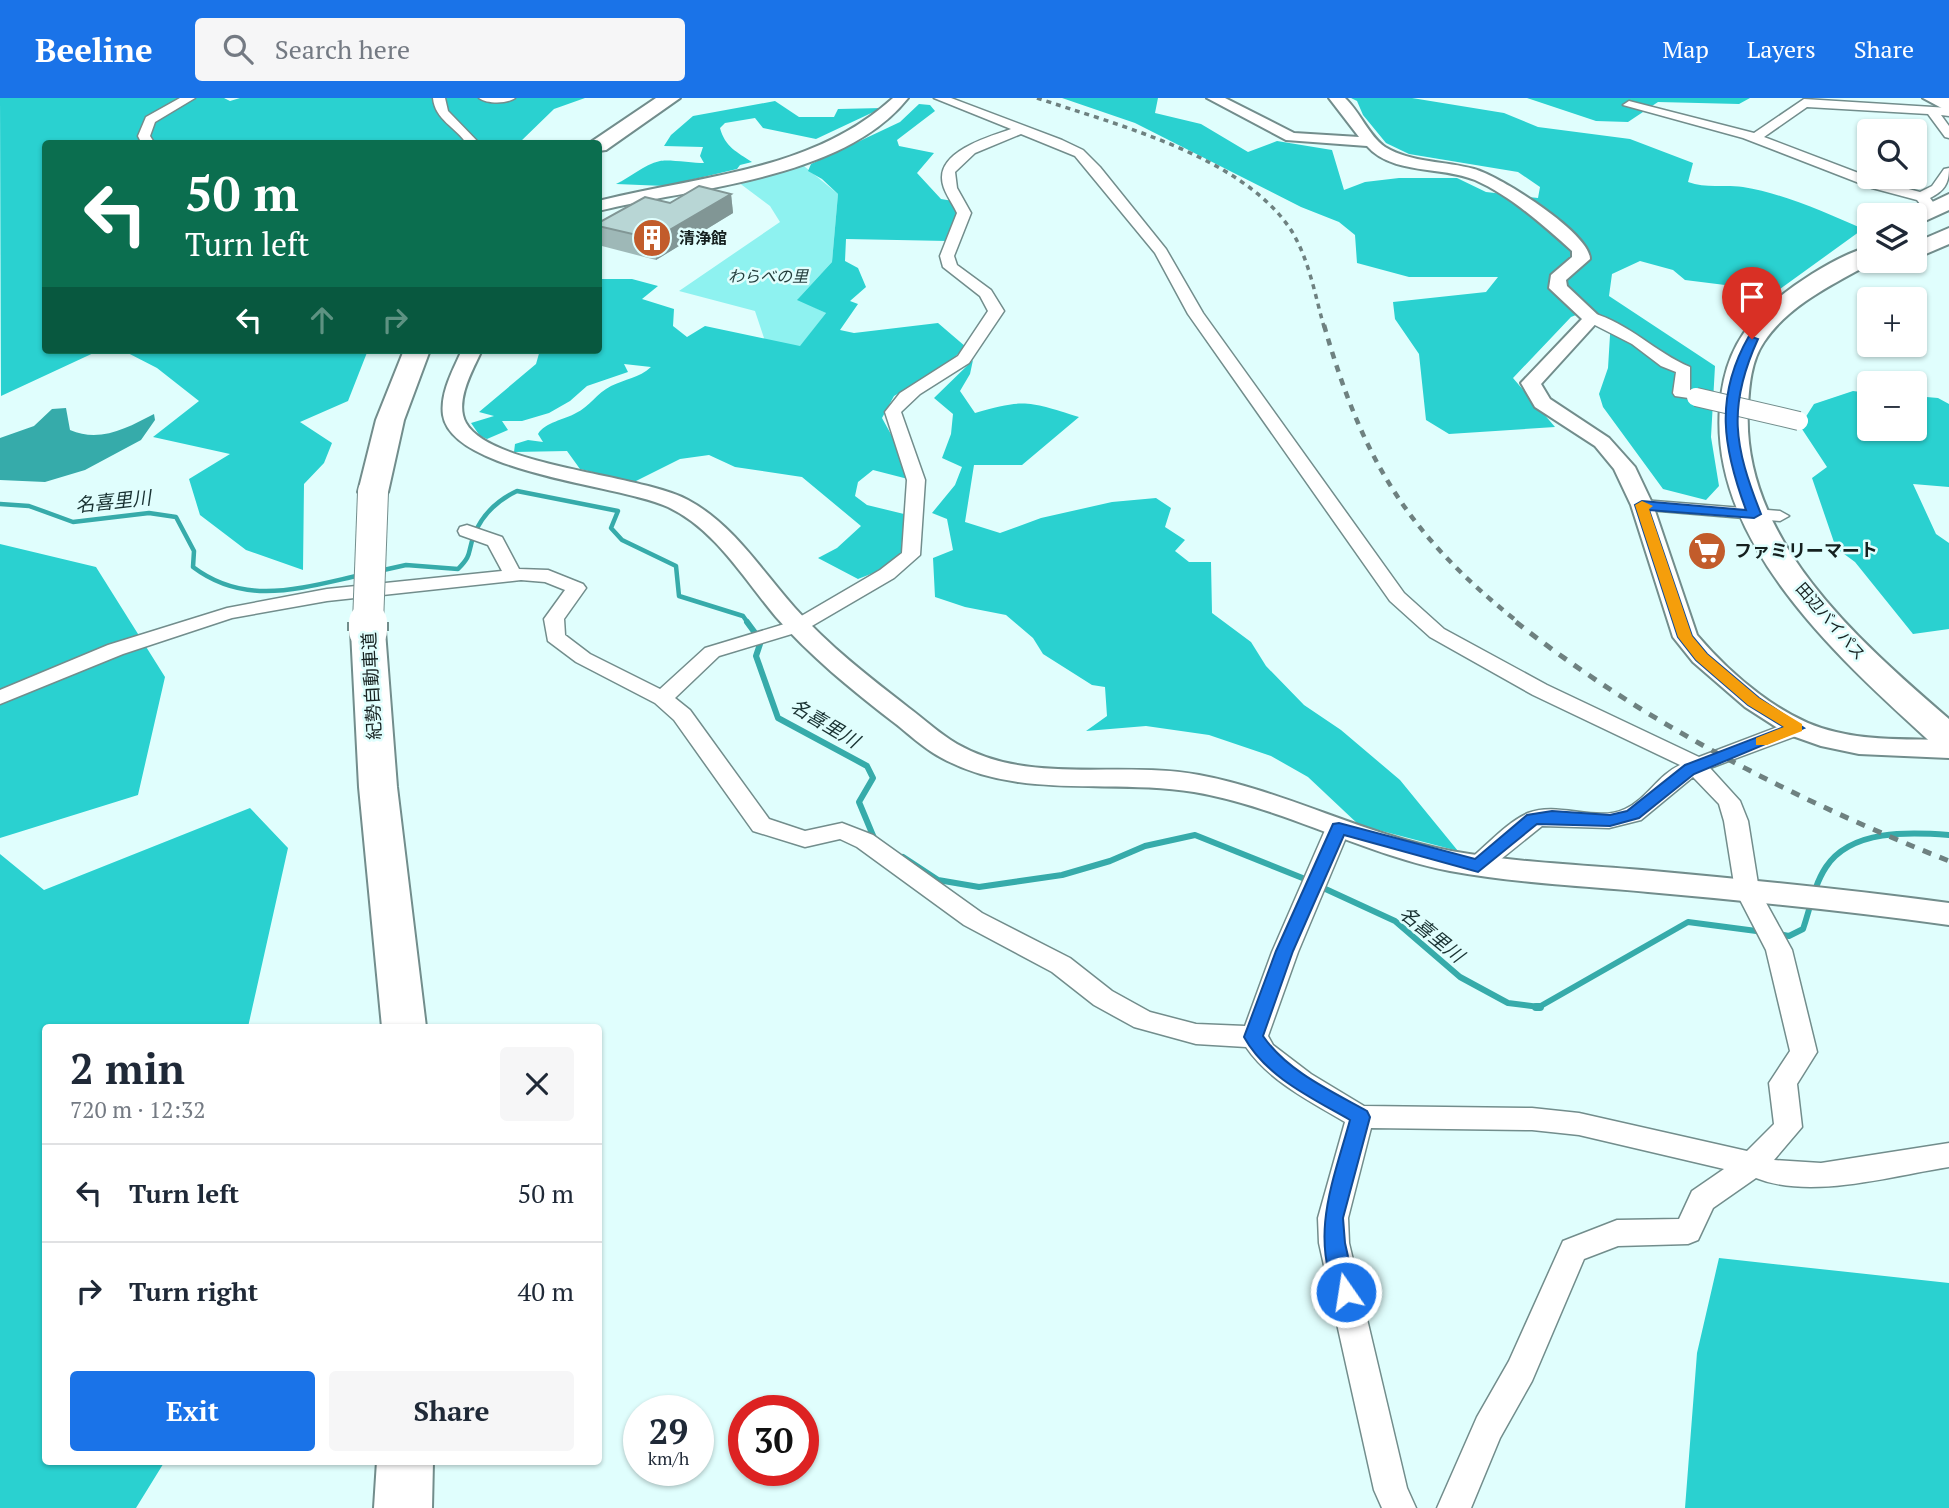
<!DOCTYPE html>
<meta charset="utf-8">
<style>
body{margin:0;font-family:"PT Serif","Noto Sans JP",serif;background:#f6f6f7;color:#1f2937;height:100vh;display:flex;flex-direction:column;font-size:26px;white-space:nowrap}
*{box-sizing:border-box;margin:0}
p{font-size:23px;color:#747a83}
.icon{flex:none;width:38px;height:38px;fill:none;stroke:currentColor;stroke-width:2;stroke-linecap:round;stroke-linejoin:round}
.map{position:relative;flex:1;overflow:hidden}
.panel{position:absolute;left:42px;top:926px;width:560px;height:441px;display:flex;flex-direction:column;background:#fff;border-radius:7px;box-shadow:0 2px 5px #0004}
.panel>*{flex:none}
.hud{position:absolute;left:42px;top:42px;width:560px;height:214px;border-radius:7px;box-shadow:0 2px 5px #0004;background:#0b6e4f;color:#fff;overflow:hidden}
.fabs{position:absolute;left:1857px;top:21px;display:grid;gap:14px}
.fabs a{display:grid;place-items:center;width:70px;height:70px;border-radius:7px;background:#fff;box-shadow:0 2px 5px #0004;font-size:35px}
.speed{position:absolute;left:623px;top:1297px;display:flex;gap:14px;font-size:35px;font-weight:700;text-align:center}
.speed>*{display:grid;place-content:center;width:91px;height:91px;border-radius:50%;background:#fff;box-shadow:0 2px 5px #0004;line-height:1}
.speed small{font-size:18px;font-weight:400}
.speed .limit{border:10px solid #d22;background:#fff;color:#111}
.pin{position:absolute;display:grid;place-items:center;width:60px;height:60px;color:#fff;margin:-72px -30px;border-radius:50% 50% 50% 0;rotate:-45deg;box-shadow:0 0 7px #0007}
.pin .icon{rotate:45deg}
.me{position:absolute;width:77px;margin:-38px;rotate:347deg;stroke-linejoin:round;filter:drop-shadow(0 0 5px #0008)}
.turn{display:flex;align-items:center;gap:24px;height:147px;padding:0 28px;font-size:32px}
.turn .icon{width:91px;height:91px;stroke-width:2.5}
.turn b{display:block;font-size:49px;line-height:60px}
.lanes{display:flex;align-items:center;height:66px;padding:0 28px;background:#0003;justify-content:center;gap:35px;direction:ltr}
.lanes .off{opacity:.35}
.round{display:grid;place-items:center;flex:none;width:74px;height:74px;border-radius:7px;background:#f6f6f7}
.headline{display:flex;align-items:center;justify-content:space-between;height:119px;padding:0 28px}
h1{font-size:42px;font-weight:800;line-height:52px}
.cta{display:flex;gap:14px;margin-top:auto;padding:14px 28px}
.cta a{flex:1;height:80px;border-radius:7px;background:#1a73e8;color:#fff;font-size:28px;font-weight:800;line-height:80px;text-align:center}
.cta a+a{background:#f6f6f7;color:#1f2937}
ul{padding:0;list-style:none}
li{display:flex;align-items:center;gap:21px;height:98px;padding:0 28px;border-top:2px solid #e0e1e3}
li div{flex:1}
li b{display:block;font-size:26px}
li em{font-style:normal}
header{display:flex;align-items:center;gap:42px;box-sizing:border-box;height:98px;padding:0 35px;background:#1a73e8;color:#fff}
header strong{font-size:33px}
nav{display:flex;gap:38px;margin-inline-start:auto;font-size:24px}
.search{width:490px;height:63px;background:#f6f6f7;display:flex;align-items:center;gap:18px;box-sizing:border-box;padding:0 24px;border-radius:7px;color:#747a83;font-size:26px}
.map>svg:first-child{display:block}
.green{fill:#8ef2f0}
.forest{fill:#2ad1d0}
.water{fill:#36abaa}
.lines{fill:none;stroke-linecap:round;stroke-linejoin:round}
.stream-far2{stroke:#36abaa;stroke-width:4.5}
.stream-far1{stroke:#36abaa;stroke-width:6}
.stream{stroke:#36abaa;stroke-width:8}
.minor-casing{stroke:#728d8c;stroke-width:3}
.tertiary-casing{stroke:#728d8c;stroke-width:4}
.trunk-casing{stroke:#728d8c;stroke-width:4}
.motorway-casing{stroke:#728d8c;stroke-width:4}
.minor{fill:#fff;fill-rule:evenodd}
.tertiary{fill:#fff;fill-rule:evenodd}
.trunk{fill:#fff;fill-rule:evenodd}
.motorway{fill:#fff;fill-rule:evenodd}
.rail-far2{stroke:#6e8180;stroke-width:3.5;stroke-dasharray:5 5;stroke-linecap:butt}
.rail-far1{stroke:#6e8180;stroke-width:4.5;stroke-dasharray:7 7;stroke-linecap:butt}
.rail{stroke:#6e8180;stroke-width:5;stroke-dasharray:9 9;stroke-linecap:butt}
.minor-bridge-casing{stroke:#728d8c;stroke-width:20;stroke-linecap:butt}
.motorway-bridge-far1-casing{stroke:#728d8c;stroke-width:32;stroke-linecap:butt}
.motorway-bridge-casing{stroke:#728d8c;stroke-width:42;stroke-linecap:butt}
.minor-bridge{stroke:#fff;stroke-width:18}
.motorway-bridge-far1{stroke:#fff;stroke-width:30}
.motorway-bridge{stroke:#fff;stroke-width:38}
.wall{fill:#9eb8b7}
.shaded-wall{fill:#819695}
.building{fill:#b8d6d5;stroke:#819695;stroke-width:2}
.route{fill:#1a73e8;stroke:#114b97;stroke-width:2}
.slow{fill:#f59e0b}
.labels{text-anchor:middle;stroke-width:5;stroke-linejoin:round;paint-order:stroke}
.far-poi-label{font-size:16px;font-weight:bold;fill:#15201f;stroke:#e0fefd;text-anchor:start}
.far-park-label{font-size:16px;font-style:italic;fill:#243d3c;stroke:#e0fefd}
.far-street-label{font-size:16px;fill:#15201f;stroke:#e0fefd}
.poi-label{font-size:18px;font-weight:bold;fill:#15201f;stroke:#e0fefd;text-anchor:start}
.street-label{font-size:18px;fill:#15201f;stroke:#e0fefd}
.water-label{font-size:19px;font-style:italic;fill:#183131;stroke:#e0fefd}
</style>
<header>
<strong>Beeline</strong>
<div class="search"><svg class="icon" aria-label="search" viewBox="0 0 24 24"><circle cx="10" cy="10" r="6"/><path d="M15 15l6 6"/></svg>Search here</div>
<nav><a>Map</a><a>Layers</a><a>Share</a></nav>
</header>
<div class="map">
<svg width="1949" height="1410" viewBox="0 0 1949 1410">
<rect width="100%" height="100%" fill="#e0fefd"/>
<path class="green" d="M799,64l39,32 -6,68 -34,37 28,14 -26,34 -35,-6 -10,-30 -76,-20 101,-69 -10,-16 -36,-27z"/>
<path class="forest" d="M0,0h224l6,3 10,-3h345l-31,11 -35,34 -473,1v206h54l-99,46z
M1062,0h96l-3,15 46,11 47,28 29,-11 55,9 12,40 21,-8 34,-4h58l29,14 52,6 2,-11 -22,-15 -109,-18 -23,-11 -23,-28 -6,-14 -6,-3h61l92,15 34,14 92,12 63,24 -5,19c18,7 36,2 55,5 42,7 81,25 120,42l-83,60 -15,1 -80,-10 -12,-10 -33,-9 -28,13 -3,22 106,70 -4,71 8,49 -13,14 -43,-11 -60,-82 -4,-13 9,-26 3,-49 -25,-8 -15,6 -58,61 42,49 -106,7 -23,-14 -7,-66 -24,-35 -2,-17 93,-10 12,-15h-89l-52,-14 -2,-28 -16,-13 -38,-15 -166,-84z
M1527,0h223l-11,6 -81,-2 -30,20 -32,-1z
M775,3l24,16h35l4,-8 44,-1 -66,31 -53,-11 -8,-10 -30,5 -5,5c5,19 17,24 32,34l-12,3 -3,4 -72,17 -49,-2c15,-7 27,-19 44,-23 7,-2 33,2 44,2l-4,-7 3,-9 -39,-1 7,-11 22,-19z
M919,6l11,1 5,6 -38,29 2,6 35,7 -17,20 24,26 12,2 4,12 -9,28 -102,-2 -1,22 13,7 8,19 -16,14 8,3 -18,26 14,3 84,-10 28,24 -25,22 -47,27 -12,22 16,29 10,32 -35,-9 -15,12 -3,14 12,9 37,9 -3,41 -20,15 -23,9 -40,-21 19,-10 24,-22 -59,-49 -67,-10 -26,-12 -29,4 -46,23 -54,-13 -13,-18 -53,1 1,-8 13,-4 15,2 -5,-8c7,-12 26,-14 38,-21 13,-6 21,-20 35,-27 14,-7 28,-8 40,-19l-27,-3 4,8 -41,14 -17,15 -21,12 -27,8h-20l6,9 -21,9 -7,-3 -9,-13 23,-7 -15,-4 57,-48 4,-14h58l1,-71h33l26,7 -16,13 32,10 -1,17 14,11 18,-11 95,20 26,-33 -29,-13 35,-38 6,-68 -16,-15 -14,-8 3,-7 89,-42z
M122,252h246l-20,51 -48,21 32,21 -8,20 -20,21 -1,86 -57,-20 -46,-35 -11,-36 41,-25 -77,-17 46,-36 -42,-33z
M973,262l-3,14 -10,17 15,22c50,-15 55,-11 104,4l-57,48h-48l-9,57 35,11 41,-15 71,-16 44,-4 15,10 -6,19 20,13 -10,11 14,11h22l1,51 39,29 15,24 38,39 37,25 59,50 58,71 -99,-26 -51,-48 -37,-21 -62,-21 -63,-9 -60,5 21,-15 -2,-29 -13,-2 -49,-31 -10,-16 -27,-23 -41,-8 -30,-10 -2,-39 20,-8 -6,-31 -15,-6 23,-28 7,-18 -20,-9 9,-24 2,-20 -19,-16z
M1853,293l16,2v36h45l1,-33 23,2 11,6v83l-36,-3 23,50 13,9v86l-36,5 -58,-72 -19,-14 -24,-70 15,-11 -27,-41 14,-22z
M0,446l96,23 69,110 -27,118 -138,43z
M250,710l38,40 -40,179h-202v434h119l-29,47h-136v-654l44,36z
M1719,1160l230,25v225h-264l12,-155z"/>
<path class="water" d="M66,310l4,22c30,13 57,-2 84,-16l1,6 -14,20 -56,30 -40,12 -45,-2v-42l34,-12 18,-17z"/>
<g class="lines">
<path class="stream-far2" d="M0,406l29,2 44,16 76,-9 27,4 18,34 -1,16c53,40 108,21 168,8
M379,473l27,-6 52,4c15,-15 9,-16 16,-34 8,-20 24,-35 43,-44l101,20 -7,17 11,12 54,26 3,30 64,20 5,7"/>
<path class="stream-far1" d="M747,524l14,19 -5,15 22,62 89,48 6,12 -14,24 15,36
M903,759l35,23 41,7 83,-12 48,-14 35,-15 50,-11 115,46
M1319,788l76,35 65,56 48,26 31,4 149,-85 76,10
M1778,836l11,2 14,-7c7,-20 11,-44 23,-62 25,-38 84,-35 123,-32"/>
<path class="stream" d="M1536,909h4"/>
<defs>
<path id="minor" d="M180,0h15l-40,24 -5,14 5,8h-13l-4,-8 8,-19z
M433,0h12l3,13 32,33h-13c-11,-17 -32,-24 -34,-46z
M479,0h36c-8,6 -28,6 -36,0z
M934,0h17l111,42 21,10 17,17 66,82 37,64 201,280 40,36 103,56 152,72 89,-34 8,-2 11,7 -3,5 -94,35 30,33 8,20 11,69 33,60 25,102 -20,32 5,43 -28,33 47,3 128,-20v24c-58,9 -138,33 -193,11l-43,30 -15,32 -10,4 -70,2 -34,13 -52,122 -32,57 -29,70h-34l40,-91 32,-56 54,-120 54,-21 62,-1 13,-28 32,-22 -145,-34 -47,-5 -161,-2 -23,90 1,25 58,245 9,20h-34l-8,-18 -55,-247 -1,-25 27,-96c-35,-21 -76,-41 -99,-75l-50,-3 -62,-17 -40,-22 -42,-33 -88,-47 -107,-78 -17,-8 -35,8 -52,-16 -79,-111 -19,-17 -79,-41 -28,-21 -4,-22 21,-29 -20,-8 -24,-2 -194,21 -95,17 -109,36 -123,50v-14l108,-45 119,-37 100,-19 175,-18 -14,-26 -28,-10 -2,-4 2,-4 7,-2 35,12 17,32 29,1 35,14 3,4 -22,31 1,16 25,19 70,35 45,-41 86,-26 89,-52 22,-17 5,-73 -22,-68 15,-19 58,-37 30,-45 -8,-15 -37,-29 -3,-11 17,-43c-5,-11 -15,-23 -15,-35 -1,-28 49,-42 69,-49zM1021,36l54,22 80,97 33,61 202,287 40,36 103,58 147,70c-22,10 -33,34 -55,44 -29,14 -66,-8 -97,4 -21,9 -41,32 -59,47l-4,6 4,6h16l57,-46 67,2 32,-8 52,-43 26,27 5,17 11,69 31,60 24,101 -21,32 5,41 -27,27 -168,-38 -47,-5 -168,-2 -53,-32 -38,-29 -5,-9 30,-84 52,-124 -4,-6h-16l-4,6 -54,124 -27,74 -49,-2 -46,-12 -38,-21 -42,-33 -88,-45 -109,-78 -31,-12 -37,8 -36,-12 -79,-109 -15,-12 44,-42 86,-26 89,-52 26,-23 5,-75 -24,-68 19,-18 49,-31 35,-52 -13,-21 -34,-25 -3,-9 17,-43 -14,-25 -2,-16 20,-19z
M1804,1l145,9v8l-8,-1 8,11v12l-4,-1 -17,-23 -121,-7 -43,30 118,45 38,10 12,-6 12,-17 5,-1c0,16 -5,23 -19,30l9,12 -2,3h-10l-10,-13 -45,-12 -129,-50 -120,-33 6,-4 125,32z
M1592,215c37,10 64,40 98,54v23l12,4v6l-27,-4 -2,-3 3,-21 -15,-6 -29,-22 -45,-23 -3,-3z
M1642,402l138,11 9,5 -9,5 -144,-12 -3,-4 3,-4z"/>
<path id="tertiary" d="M893,0h15c-65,82 -214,89 -310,113v-10c102,-26 214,-29 295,-103z
M1207,0h18l69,35 65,4 -30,-39h16c15,14 24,38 40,49 26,16 61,14 89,22 26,7 116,64 116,90l-24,21 1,6 34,32 -60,66 9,15 59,39 26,29 18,38 44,130c34,40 87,86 139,97 37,9 76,7 113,8v18l-90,-4 -38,-8 -34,-12 -42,-27 -52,-45 -20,-25 -42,-132 -17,-36 -19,-23 -60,-39 -14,-24 61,-64 -33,-31 2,-13 21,-18v-6c-29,-26 -61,-55 -97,-71 -33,-14 -83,-5 -108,-34l-81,-6z
M462,252h20c-9,19 -28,52 -16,73 25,44 174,51 222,77 45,24 73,70 107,108 34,38 74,69 114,100 16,12 31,26 48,36 73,42 162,16 242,31 86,16 165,60 252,76 67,12 135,14 202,20 99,9 198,19 296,32v22c-100,-14 -200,-24 -301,-33 -66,-6 -132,-9 -198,-21 -87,-17 -168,-64 -256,-79 -85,-14 -175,9 -254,-35 -17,-9 -32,-24 -48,-36 -41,-32 -82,-65 -116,-104 -32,-38 -61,-88 -108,-110 -47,-22 -216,-34 -225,-92 -3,-22 10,-45 19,-65z"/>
<path id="trunk" d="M1923,0h26v14z
M1949,96v16l-35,16v-11h-9z
M1949,130v16l-35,15v-16z
M1869,149v14h6c-39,22 -86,43 -111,81 -13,19 -15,44 -16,67 -7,130 111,232 201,310v32l-13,-4c-93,-85 -227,-202 -216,-340 3,-37 14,-68 41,-94 25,-24 75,-58 108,-66z"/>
<path id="motorway" d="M656,0h24l-74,52 -8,1v-7h-10z
M404,252h26l-26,70 -16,72 -4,6 -11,3 -11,-3 -4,-6 18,-72z
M368,523l12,3 5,7 12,156 29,240h-44l-23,-240 -8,-156 5,-7z
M377,1363h56l-1,47h-58z"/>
</defs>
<use href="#minor" class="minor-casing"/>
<use href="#tertiary" class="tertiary-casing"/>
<use href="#trunk" class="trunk-casing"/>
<use href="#motorway" class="motorway-casing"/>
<use href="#minor" class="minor"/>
<use href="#tertiary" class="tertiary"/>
<use href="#trunk" class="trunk"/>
<use href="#motorway" class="motorway"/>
<path class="rail-far2" d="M1037,0c80,27 205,58 254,132 18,29 24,65 33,97"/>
<path class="rail-far1" d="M1324,227c39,136 84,210 195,298"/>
<path class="rail" d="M1516,524c130,102 280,178 433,239"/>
<defs>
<path id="minor-bridge" d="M1696,299l103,24"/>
<path id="motorway-bridge-far1" d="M368,525l5,-131"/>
<path id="motorway-bridge" d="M368,533v-9"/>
</defs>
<use href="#minor-bridge" class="minor-bridge-casing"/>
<use href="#motorway-bridge-far1" class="motorway-bridge-far1-casing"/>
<use href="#motorway-bridge" class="motorway-bridge-casing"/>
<use href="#minor-bridge" class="minor-bridge"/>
<use href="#motorway-bridge-far1" class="motorway-bridge-far1"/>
<use href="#motorway-bridge" class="motorway-bridge"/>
</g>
<path class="wall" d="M731,96l2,19 -77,47 -58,-15v-22l72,-20z"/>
<path class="shaded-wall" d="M731,96l2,19 -77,47 -2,-21z"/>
<path class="building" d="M699,88l32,8 -77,45 -56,-13v-3l47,-26 25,6z"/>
<path class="route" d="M1749,238l9,3c-31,68 -24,107 3,175l-7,4 -105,-8 43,126 15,18 52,44 45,30 -110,46 -55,44 -29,8 -73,-2 -59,48 -134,-37 -51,116 -30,85c24,35 68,55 104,75l3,6 -27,101 2,25 11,49 -3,7 -7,3 -8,-3c-29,-63 -5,-117 12,-179 -38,-22 -84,-43 -106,-83l32,-86 57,-127 6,-1 136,36 52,-44 25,-4 58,4 17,-4 58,-46 99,-38 -36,-22 -52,-45 -18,-23 -43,-132 7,-4 104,9c-23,-62 -32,-113 3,-174z"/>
<path class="slow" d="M1642,403l11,5 -4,3 43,127 15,18 52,44 43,26v7l-35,14h-11v-7l28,-11 -36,-22 -52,-45 -18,-23 -43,-132z"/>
<defs>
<symbol id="building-disc" viewBox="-11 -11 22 22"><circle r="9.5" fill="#c25c2b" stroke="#e0fefd"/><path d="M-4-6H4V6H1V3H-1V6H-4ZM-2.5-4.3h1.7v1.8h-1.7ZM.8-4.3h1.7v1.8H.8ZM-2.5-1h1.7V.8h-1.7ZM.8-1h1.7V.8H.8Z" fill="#fff"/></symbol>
<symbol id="supermarket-disc" viewBox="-11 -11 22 22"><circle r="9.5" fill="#c25c2b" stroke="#e0fefd"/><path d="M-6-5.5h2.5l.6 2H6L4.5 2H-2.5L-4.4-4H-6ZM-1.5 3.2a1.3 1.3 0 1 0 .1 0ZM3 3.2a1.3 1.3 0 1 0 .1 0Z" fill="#fff"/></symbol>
</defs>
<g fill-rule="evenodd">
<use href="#building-disc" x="630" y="118" width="44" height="44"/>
<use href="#supermarket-disc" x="1685" y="431" width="44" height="44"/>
</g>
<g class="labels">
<g class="far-poi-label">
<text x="679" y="146">清浄館</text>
</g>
<g class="far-park-label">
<text x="768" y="184">わらべの里</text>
</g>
<g class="far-street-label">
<text transform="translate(1831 523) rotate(49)" y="6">田辺バイパス</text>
</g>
<g class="poi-label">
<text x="1734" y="459">ファミリーマート</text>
</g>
<g class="street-label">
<text transform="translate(372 588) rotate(-93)" y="6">紀勢自動車道</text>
</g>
<g class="water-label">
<text transform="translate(113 403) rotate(-6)" y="7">名喜里川</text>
<text transform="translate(825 625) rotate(31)" y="7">名喜里川</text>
<text transform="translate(1432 836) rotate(39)" y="7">名喜里川</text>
</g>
</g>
</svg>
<div class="fabs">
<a><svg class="icon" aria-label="search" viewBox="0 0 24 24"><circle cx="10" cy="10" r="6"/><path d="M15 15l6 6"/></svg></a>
<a><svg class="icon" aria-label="layers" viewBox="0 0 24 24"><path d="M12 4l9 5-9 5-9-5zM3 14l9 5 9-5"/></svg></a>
<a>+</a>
<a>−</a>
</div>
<div class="speed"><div>29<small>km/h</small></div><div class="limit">30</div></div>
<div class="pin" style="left:1752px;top:241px;background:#d93025"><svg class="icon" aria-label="arrive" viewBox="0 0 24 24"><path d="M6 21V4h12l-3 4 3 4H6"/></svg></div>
<svg class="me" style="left:1346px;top:1194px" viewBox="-20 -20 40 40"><circle r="17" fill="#1a73e8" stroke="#fff" stroke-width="3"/><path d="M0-11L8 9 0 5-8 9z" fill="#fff"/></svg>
<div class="hud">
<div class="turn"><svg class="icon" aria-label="left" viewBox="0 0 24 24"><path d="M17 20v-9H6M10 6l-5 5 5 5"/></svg><div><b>50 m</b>Turn left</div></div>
<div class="lanes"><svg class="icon" aria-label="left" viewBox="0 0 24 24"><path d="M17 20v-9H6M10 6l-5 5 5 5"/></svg><svg class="icon off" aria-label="ahead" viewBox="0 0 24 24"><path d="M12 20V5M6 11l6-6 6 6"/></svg><svg class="icon off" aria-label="right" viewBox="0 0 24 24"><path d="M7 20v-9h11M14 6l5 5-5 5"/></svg></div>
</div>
<section class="panel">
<div class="headline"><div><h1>2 min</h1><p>720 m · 12:32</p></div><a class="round"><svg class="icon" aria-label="close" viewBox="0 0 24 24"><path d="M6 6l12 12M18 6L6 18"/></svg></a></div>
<ul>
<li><svg class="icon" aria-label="left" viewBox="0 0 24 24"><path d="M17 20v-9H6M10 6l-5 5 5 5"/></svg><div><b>Turn left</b></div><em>50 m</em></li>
<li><svg class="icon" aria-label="right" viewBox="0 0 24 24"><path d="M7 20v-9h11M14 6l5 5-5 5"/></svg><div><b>Turn right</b></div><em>40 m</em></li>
</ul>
<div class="cta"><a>Exit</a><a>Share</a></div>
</section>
</div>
